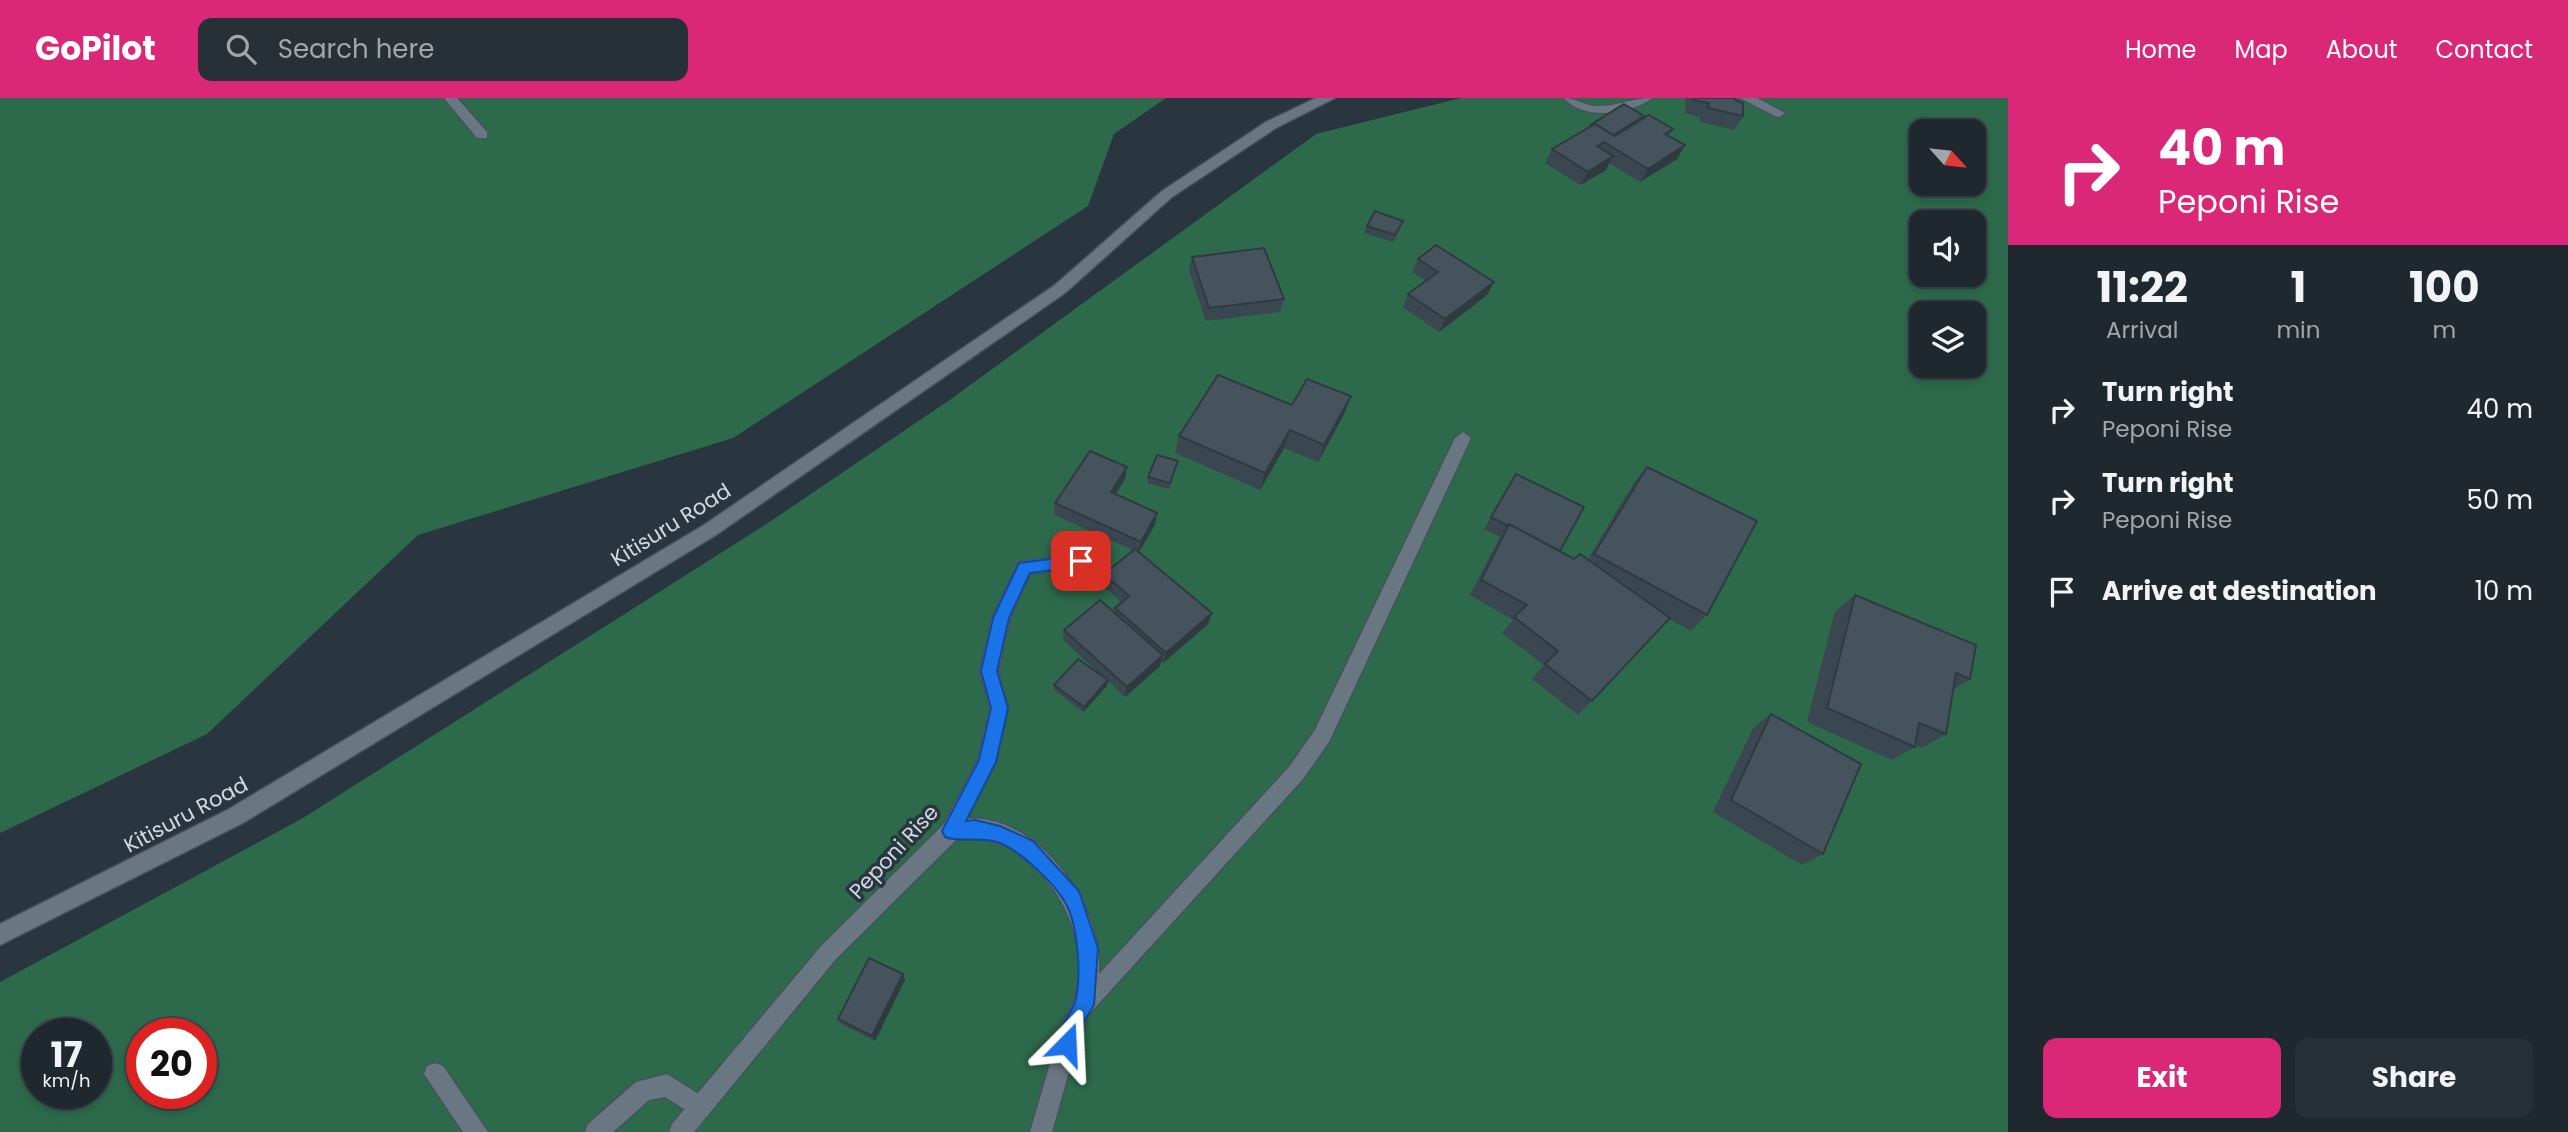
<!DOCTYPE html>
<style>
body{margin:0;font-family:Poppins,sans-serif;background:#273037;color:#f1f3f6;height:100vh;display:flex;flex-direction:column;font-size:26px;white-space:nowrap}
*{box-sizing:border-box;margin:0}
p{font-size:23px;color:#a1a6aa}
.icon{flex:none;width:38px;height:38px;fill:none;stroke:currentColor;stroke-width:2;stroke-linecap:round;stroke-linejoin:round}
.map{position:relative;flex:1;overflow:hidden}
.panel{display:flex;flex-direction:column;background:#1f282f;width:560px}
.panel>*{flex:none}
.guide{background:#db2777;color:#fff;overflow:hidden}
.needle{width:46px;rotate:117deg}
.fabs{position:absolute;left:1909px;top:21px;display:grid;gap:14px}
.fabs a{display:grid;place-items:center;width:77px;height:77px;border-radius:14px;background:#1f282f;box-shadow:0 4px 10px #0003,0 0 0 2px #3c444b;font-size:35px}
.speed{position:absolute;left:21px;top:920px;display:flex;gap:14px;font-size:35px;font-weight:700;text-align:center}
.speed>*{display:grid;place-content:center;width:91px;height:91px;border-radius:50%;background:#1f282f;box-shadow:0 4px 10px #0003,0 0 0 2px #3c444b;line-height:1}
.speed small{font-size:18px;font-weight:400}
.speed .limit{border:10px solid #d22;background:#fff;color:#111}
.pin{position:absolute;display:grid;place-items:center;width:60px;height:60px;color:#fff;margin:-30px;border-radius:14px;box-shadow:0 4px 10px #0006}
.me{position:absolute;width:77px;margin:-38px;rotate:21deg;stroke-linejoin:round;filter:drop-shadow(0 0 5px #0008)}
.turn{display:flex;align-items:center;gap:24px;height:147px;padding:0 35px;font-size:32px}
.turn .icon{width:91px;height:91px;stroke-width:2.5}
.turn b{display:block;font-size:49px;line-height:60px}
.eta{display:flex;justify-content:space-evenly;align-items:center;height:119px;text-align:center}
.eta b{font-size:42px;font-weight:700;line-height:49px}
.action{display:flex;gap:14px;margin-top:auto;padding:14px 35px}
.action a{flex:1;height:80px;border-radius:14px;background:#db2777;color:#fff;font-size:28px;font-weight:700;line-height:80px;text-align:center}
.action a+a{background:#273037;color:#f1f3f6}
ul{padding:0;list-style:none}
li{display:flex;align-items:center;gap:21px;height:91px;padding:0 35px}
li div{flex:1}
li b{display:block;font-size:26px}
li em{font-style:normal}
header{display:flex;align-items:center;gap:42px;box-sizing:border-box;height:98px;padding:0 35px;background:#db2777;color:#fff}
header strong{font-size:33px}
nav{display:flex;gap:38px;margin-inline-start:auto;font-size:24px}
.search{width:490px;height:63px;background:#273037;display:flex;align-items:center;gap:18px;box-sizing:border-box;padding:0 24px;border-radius:14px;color:#a1a6aa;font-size:26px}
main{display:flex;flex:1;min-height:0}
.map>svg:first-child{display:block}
.green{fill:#2d6a4c;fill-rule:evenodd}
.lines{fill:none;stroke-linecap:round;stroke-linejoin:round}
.lane-casing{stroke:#47525a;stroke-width:3}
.street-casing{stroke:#47525a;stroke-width:3}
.secondary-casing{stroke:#47525a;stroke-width:3}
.lane{fill:#697783;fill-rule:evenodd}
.street{fill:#697783;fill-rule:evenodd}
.secondary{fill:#697783;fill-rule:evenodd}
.wall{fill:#3b4750}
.shaded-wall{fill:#303a41}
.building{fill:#45535d;stroke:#303a41;stroke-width:2}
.route{fill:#1a73e8;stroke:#114b97;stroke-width:2}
.labels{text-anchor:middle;stroke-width:7;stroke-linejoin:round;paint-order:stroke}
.street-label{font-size:21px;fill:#d2dae0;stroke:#29353f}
</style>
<header>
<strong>GoPilot</strong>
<div class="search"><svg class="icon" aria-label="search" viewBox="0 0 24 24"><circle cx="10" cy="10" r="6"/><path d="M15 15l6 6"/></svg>Search here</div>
<nav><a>Home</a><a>Map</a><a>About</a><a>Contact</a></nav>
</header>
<main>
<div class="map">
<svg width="2008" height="1034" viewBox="0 0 2008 1034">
<rect width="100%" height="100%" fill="#29353f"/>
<path class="green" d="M0,0h1166l-52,36 -26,72 -355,232 -315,97 -211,199 -207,99z
M1461,0h547v1034h-2008v-150l303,-164 465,-295 183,-124 365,-265zM1922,33h52v53h-52zM1922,124h52v53h-52zM1922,215h52v53h-52zM37,936h59v60h-59zM142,936h59v60h-59z"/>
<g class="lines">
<defs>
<path id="lane" d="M1564,0c13,0 20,8 32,8 19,1 36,-8 56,-8 -21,17 -69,23 -88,0z
M1740,0h17l28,15 -6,4 -4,-1z
M1463,334l8,6 -142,304 -26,37 -212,233 -10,17 -29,103h-22c10,-34 20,-68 30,-103 3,-10 11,-18 14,-28 19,-56 -14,-123 -63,-152 -12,-6 -27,-11 -41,-11 -9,0 -17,3 -26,0l-3,-7 3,-7c80,-31 161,77 155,150l190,-207 26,-37 140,-292z
M435,965l8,3 45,66h-25l-39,-58 3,-8z
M667,976l41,26 3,8 -3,8 -8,3 -35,-22 -16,3 -36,32h-28l3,-8 48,-42z"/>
<path id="street" d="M444,0h13l30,34v6h-10z
M1081,456l6,2 2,5 -2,5 -57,8 -20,44 -12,53 10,37 -12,54 -38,76 -122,121 -142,173h-25l3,-8 150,-179 122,-121 34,-64 12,-52 -10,-37 12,-53 27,-56z"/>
<path id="secondary" d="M1316,0h19l-59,30 -104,69 -107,96 -349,242 -473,288 -243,122v-21l229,-115 475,-284 351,-240 107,-94 104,-69z"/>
</defs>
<use href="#lane" class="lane-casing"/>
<use href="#street" class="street-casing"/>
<use href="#secondary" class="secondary-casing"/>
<use href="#lane" class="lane"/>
<use href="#street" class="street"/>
<use href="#secondary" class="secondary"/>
</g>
<path class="wall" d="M1686,0h49v2l8,16 -9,14 -34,-8v-5l-15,-4z
M1642,22l31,9 -4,7 16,9 -8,14 -37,23 -31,-19 -3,7 -26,15 -35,-22 7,-14 39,-23 1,-2z
M1367,128l34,2 -8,14 -29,-9z
M1192,159l92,42 -4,13 -74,9 -17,-51z
M1418,161l76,23 -7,13 -48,37 -36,-25 5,-13 18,-13 -14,-9z
M1292,307l52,9 -26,48 -34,-14 -24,42 -85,-37 4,-17z
M1178,363l-9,28 -22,-6 1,-6z
M1647,369l60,148 -16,16 -22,-12 -91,96 -46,-36 12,-14 -42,-32 11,-13 -43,-25 30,-58 -16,-8 32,-55 44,77 14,8h14l45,-75z
M1125,381l-10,15 40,31 -16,27 69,72 -45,39 -2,-2 -1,5 -35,31 -17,-16 -1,5 -24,26 -29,-22v-5l50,-7 -41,-38 1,-10 50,-18 1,-4 6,-6 -19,-17 2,-11 29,-24 -79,-35 1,-12z
M1855,497l115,84 -17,11 -7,44 -24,14 -7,-3v2l-23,13 -85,-38 28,-111z
M1771,616l52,140 -21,11 -89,-53 40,-84z
M903,876l2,6 -30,61 -34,-17 -3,-5z"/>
<path class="shaded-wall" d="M1644,18l-4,7 -32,20 4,-7z
M1685,47l-8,14 -37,23 8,-13z
M1613,58l-7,14 -26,15 8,-13z
M1494,184l-7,13 -48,37 6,-13z
M1351,298l-7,18 -26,48 6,-17z
M1290,332l-6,18 -24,42 5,-17z
M1127,369l-2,12 -16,25 2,-12z
M1157,415l-2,12 -17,28 3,-11z
M1212,515l-4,11 -45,39 3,-10z
M1163,557l-3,11 -35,31 2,-10z
M1108,582l-1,6 -24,26 1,-5z
M903,876l2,6 -30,61 -3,-5z"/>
<path class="building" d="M1693,0h42v2l8,3v13l-35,-8 1,-5 -16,-3z
M1624,6l20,12 -31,19 -18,-11h-3z
M1649,17l24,14 -8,5 20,11 -37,24 -44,-27 -7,4 16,10 -25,16 -36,-23 43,-25 20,12z
M1375,113l28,10 -8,14 -28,-9z
M1436,147l58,37 -49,37 -37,-25 30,-22 -20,-13z
M1264,150l20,51 -75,9 -17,-51z
M1218,277l74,30 15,-26 44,17 -27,49 -34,-15 -25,43 -86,-37z
M1090,353l37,16 -16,25 46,21 -16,29 -86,-39z
M1157,357l21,6 -8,22 -22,-6z
M1647,369l110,54 -50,94 -113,-61z
M1516,376l68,33 -24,44 -51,-27 -1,2 -17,-9z
M1509,426l65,35 6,-5 90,64 -78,83 -47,-37 13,-13 -44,-34 13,-12 -46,-25z
M1135,451l77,64 -46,40 -51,-45 14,-12 -25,-22z
M1855,497l121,50 -6,34 -14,-6 -10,61 -27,-11 -4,24 -88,-39z
M1100,502l63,55 -36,32 -63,-57z
M1078,561l30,21 -24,27 -30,-22z
M1771,616l90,50 -38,90 -92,-54z
M869,860l34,16 -31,62 -34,-17z"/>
<path class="route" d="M1081,457l8,6 -2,5 -57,7 -21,45 -12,53 11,37 -12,54 -30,59 9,-1 25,6 33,15 46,50 19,57 -4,57 -13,22 -7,24 -7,3 -7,-3c-8,-19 10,-33 15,-49 7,-25 3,-78 -10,-100 -12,-20 -46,-53 -68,-60 -18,-6 -38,1 -52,-5l-3,-6 37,-71 12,-52 -10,-37 12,-53 26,-55z"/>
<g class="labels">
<g class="street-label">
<text transform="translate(671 427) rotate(-32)" y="7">Kitisuru Road</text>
<text transform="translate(186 717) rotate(-28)" y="7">Kitisuru Road</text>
<text transform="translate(894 754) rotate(-47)" y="7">Peponi Rise</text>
</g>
</g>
</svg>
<div class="fabs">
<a><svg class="needle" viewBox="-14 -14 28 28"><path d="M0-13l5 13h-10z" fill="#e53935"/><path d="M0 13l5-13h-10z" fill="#a1a6aa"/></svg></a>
<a><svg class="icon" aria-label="sound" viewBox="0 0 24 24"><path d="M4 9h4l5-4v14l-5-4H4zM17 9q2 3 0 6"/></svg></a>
<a><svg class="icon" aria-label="layers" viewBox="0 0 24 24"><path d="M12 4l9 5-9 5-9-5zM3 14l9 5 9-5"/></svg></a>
</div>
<div class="speed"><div>17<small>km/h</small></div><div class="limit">20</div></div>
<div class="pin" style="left:1081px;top:463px;background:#d93025"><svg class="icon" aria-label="arrive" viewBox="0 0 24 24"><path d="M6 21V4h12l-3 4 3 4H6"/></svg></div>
<svg class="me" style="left:1067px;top:946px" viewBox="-20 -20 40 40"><path d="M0-17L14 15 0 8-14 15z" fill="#1a73e8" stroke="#fff" stroke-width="4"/></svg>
</div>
<section class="panel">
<div class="guide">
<div class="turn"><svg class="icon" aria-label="right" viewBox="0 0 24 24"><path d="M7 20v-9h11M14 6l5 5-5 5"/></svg><div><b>40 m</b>Peponi Rise</div></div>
</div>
<div class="eta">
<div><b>11:22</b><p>Arrival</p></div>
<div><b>1</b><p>min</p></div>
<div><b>100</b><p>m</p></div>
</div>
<ul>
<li><svg class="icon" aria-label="right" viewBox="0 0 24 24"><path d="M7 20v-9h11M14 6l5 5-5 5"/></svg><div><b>Turn right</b><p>Peponi Rise</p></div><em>40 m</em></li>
<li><svg class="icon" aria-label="right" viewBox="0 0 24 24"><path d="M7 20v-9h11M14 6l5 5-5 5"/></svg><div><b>Turn right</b><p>Peponi Rise</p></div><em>50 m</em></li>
<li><svg class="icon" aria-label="arrive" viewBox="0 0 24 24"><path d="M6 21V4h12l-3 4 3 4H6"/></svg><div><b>Arrive at destination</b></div><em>10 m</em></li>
</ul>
<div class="action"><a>Exit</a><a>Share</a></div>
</section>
</main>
